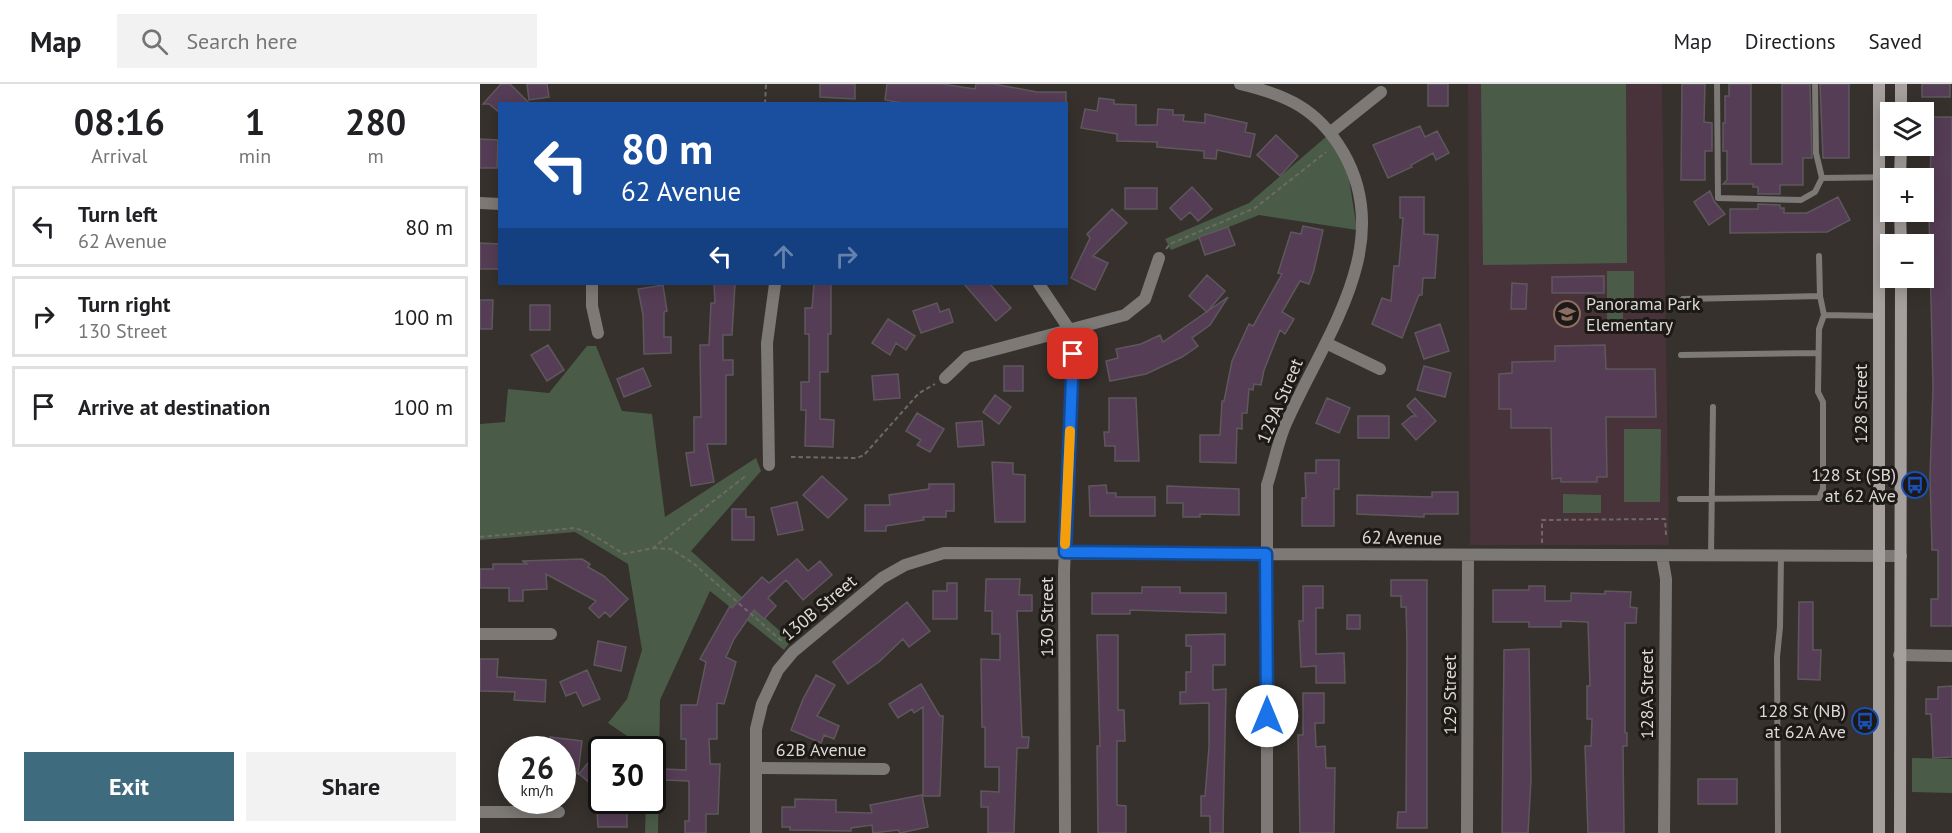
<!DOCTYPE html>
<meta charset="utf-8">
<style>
body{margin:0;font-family:"PT Sans",sans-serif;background:#f2f2f2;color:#202124;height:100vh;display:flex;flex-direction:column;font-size:22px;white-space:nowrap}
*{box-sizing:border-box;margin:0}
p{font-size:20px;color:#757577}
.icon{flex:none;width:33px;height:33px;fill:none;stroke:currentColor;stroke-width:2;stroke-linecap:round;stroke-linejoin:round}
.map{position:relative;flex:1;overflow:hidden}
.panel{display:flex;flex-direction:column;background:#fff;width:480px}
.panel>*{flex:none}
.guide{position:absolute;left:18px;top:18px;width:570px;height:183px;border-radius:0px;box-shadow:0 3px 15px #0003;background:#1a4fa0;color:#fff;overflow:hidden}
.buttons{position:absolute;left:1400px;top:18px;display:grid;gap:12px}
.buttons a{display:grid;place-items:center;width:54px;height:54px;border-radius:0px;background:#fff;box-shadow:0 3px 15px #0003;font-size:30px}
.speed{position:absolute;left:18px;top:652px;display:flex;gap:12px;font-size:30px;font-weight:700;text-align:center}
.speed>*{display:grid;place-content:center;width:78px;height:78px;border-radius:50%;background:#fff;box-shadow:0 3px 15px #0003;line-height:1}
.speed small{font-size:15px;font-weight:400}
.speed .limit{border:3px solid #111;border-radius:9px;background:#fff;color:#111}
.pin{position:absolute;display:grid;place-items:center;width:51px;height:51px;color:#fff;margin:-26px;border-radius:12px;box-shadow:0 3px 9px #0006}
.me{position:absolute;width:66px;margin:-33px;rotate:0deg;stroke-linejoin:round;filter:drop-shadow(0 0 4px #0008)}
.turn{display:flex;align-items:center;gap:21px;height:126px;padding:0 24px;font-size:27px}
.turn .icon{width:78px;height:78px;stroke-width:2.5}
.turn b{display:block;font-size:42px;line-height:51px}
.lanes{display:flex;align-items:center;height:57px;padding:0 24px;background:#0003;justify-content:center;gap:30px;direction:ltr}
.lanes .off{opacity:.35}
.eta{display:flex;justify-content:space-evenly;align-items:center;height:102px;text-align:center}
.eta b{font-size:36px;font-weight:800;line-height:42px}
.cta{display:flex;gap:12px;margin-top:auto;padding:12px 24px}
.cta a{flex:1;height:69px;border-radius:0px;background:#3f6b7f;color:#fff;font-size:24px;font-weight:800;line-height:69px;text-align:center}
.cta a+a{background:#f2f2f2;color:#202124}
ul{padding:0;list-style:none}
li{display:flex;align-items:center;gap:18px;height:81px;margin:0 12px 9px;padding:0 12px;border:3px solid #e0e0e0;border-radius:0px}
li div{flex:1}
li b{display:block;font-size:22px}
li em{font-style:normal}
header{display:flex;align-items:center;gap:36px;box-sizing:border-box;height:84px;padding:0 30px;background:#fff;border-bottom:2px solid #e0e0e0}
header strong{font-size:28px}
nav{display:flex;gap:33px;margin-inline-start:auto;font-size:21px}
.search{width:420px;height:54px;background:#f2f2f2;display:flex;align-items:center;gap:15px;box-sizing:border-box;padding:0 21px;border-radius:0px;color:#757577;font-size:22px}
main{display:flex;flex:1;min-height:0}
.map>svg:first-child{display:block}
.education{fill:#473339}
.green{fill:#4a5c48}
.building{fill:#553d55;stroke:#5e585d;stroke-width:1.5}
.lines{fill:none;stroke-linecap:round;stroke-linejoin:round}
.path{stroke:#6d6964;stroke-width:2;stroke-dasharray:4.5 3;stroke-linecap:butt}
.lane{stroke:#7c7976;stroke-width:6}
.street{stroke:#7c7976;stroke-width:12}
.secondary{stroke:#a5a09d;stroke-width:12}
.route-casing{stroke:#114b97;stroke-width:15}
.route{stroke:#1a73e8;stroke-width:10}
.slow{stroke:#f59e0b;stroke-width:10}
.labels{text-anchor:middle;stroke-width:6;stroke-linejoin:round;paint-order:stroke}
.poi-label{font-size:18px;fill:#dcd9d5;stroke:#1c1917;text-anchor:end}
.street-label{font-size:18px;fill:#dcd9d5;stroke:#1c1917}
</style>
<header>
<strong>Map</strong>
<div class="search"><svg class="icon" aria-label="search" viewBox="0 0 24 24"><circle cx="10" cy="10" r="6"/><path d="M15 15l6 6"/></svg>Search here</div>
<nav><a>Map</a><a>Directions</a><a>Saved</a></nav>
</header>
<main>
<section class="panel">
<div class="eta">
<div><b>08:16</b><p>Arrival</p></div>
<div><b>1</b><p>min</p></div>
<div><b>280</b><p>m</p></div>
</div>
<ul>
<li><svg class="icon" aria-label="left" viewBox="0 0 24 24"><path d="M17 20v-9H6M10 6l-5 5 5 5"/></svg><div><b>Turn left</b><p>62 Avenue</p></div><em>80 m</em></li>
<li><svg class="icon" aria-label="right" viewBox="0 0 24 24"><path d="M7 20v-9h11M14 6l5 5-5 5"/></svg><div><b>Turn right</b><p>130 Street</p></div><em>100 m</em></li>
<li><svg class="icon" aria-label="arrive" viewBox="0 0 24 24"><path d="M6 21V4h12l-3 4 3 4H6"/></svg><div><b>Arrive at destination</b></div><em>100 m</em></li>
</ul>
<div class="cta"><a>Exit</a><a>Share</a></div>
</section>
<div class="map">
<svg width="1472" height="749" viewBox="0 0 1472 749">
<rect width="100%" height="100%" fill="#36312c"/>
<path class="education" d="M988,0h194l7,461h-199z"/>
<path class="green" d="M1001,0h145l1,179 -144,2z
M847,52l20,30 10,64 -98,-15 -88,35 -6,-11 84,-36z
M1127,187h27v33h-11v17h-16z
M107,262h9l26,65 30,3 13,103 91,-59 5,13 -70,80 100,90 -7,9 -74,-59 -50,109 -2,133h-13l1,-32h6v-51h-16l-6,-12 -22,-15 19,-24 15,-49 -14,-86 -53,-32 -95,8v-116l25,-2 3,-33 41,4z
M1144,345h37l-1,73h-36z
M1083,410l38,1v18h-38z
M1432,674l40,1v34l-40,-1z"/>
<path class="building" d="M21,0h9l20,20h-30v9l-11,-9h-6z
M47,0h20l2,13 -20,3z
M340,0h35v15l-35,-2z
M407,0h55l33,5 1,-5h18l43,8h29v12h-158l-23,-4z
M948,0h20v22h-20z
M1202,0h23l-1,38 8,1v28h-7v29h-24z
M1249,0h22v80h31v-80h28l2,74h-9v27h-23v9h-22v-7h-5v-3h-30l4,-4v-29h-4v-28h2v-27h4z
M1340,0h29v74h-26z
M1442,0h28v13h-28z
M619,14l15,2v4l22,1v20h21l1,-16 15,1v5h11l-1,6 22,2v-9l42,9 -2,9 10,2 -5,23 -33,-7 -1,9 -12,-1v-7l-47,-4v-5l-40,-1v-7l-36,-6 4,-19 12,2z
M1452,33h20v509h-21v-27h7v-49h-6l-2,-73 3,-90 -4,-174z
M940,42l5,11 12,-6 12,22 -13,7 -3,-7 -22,12 1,2 -24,11 -15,-33z
M796,51l22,21 -18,20 -23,-21z
M0,55l18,1 -1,28h-17z
M712,103l20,22 -14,12 -8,-9 -9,8 -11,-12z
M645,104h32v21h-32z
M1230,107l4,10 11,13 -16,11 -15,-23z
M920,113h24v37l14,1 -3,43h-12l-1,17h-3l-17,43 -30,-14 10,-26 9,3 3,-35h5l4,-48h-3z
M1358,113l12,23 -23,12 -97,1v-24h28v-5l22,1v3h4v5h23z
M632,125l15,14 -34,33 15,7 -13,27 -24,-12 19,-40 -3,-4z
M823,142l20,4 -9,40 -5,14 -9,-3 -18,31 12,7 -9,15 -5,-4 -16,40 -3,15 -7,-1 -1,6 -4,-1 -2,24h-5v16l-5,-1 -1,35 -36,-1v-27h20l2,-34h2l8,-40 17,-37 4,2 29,-52 -4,-1 13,-41 10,2z
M748,143l7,18 -30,10 -6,-18z
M0,159l20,1v25h-20z
M727,191l18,16 -18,21 -18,-16z
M1124,192v17h-52v-16z
M1032,199l15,1 -1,25h-15z
M234,200h21l-3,51h-9v25h10v15h-7v69h-19l7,38 -23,4 -5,-33 8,-1v-35h7l-1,-72h9l2,-42h4z
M334,200h17v50h-3v38h-8v47l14,1 -1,27 -28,-1 1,-36h-5v-28h8v-48h-4v-26h7z
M484,200h26l21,24 -15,13z
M183,201l4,26 -3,1v25h7v16l-27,1 -1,-39 -5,-26z
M748,213l-18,28 -18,13 6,8 -16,11 -36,17 -36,7 -4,-20 12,-3 -2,-9 25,-5 19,-9 3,7z
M0,216h13l-1,29h-12z
M457,219l3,9 9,-3 4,13 -32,11 -8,-22z
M50,221h20v25h-20z
M408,235l27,17 -9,14 -10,-7 -6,12 -18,-12z
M960,240l9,27 -25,8 -9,-26z
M68,261l16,25 -17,11 -16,-26z
M1125,261l1,24h49l1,48h-50l1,60h-10v5h-36v-4l-9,1 -1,-51h-40v-19h-12v-35l13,-1v-11l43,-1v-15z
M524,282h19v25h-19z
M944,282l27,7 -6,24 -28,-7z
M163,284l8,18 -27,11 -7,-18z
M418,290l2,24 -26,2 -2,-24z
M515,311l16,12 -12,17 -16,-12z
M629,314h27l3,63h-24v-15h-10l-1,-14h5z
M847,314l23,10 -11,25 -23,-10z
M935,314l21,23 -20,19 -14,-16 10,-8h4l-9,-10z
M437,329l27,16 -14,23 -13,-7 4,-5 -15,-9z
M878,332h31v22h-31z
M502,337l2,24 -26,2 -2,-24z
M836,376h23v29h-5v37h-32v-28h4l-1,-25h11z
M512,378l21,1v11l12,1v47h-30z
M342,392l25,23 -19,19 -25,-23z
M449,400h25v27h-8v6h-23l1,3 -38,6v5h-21v-26h25l-1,-10 40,-6z
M626,401l1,8h9v4h39v19h-65l-1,-30z
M687,402l72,3v26l-39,-1v3h-17v-14h-16z
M952,408h26v22h-34v3l-67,-3v-19l75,2z
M317,418l6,28 -25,5 -7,-27z
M252,425h14v8h8v23h-22z
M102,475l8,5 -2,3 16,9 24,23 -18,18 -5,-5 -6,6 -10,-10 7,-7 -50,-27 1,15 -24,1v11h-14v-13h-29v-19h13v-5h35l-6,-3z
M317,475l11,12 12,-10 12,14 -29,25 -17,-20 -18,18 8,8 -12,13 -10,-9 -20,29 -8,18 10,5 -12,42 -7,-1v36h-8l1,25h10l-2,50h-12v19h-21v-12h4v-40l-25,-1 1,-11 21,1v-31h-5v-34h16l9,-43 -6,-3 30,-53 2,2 30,-31 7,6z
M506,495h34l-1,16h13v16h-15l5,126h7l-1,11h-11l-3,85h-26v-26h-7v-16l18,1v-25h-14v-40h-3l-1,-68 19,1v-26h-8v-23h-7z
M911,496h36v248h-30l1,-16h8l1,-168 -1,-37h-5v-11h-10z
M467,499h10v36h-24v-28h14z
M823,502h20v22h-7v46l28,-1 1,30h-29v-17l-15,1 -2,-46h4z
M1049,502h16v15h26v-8l34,1v-3l26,1 -1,15 7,1 -1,15h-11v110h2v13h-4l1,87h-36l-3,-87h6l1,-27h-5v-33h3l-2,-64 -27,-1v6h-32v-5h-36v-32h36z
M662,503h38v6h46v20l-96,-3v4h-38v-21h50z
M427,518l23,29 -21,16 -6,-8 -23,22 -32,23 -15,-22z
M1319,518h14v48h8l-1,30 -22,-1z
M867,531h13v14h-13z
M745,550v31h-12v25l13,-1 -3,144h-13v-17h-9v-20h4l4,-49v-44l-29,1v-12h6v-20h5v-26h-5v-11z
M617,551h21v75h6l1,31h-8v64l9,1v27h-28l-1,-87h3z
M118,557l28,6 -5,24 -27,-6z
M1049,565l2,130 -3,54h-26l2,-183z
M0,575h18l-1,18 49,3 -1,22 -31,-2 1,-8 -35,-1z
M107,586l13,29 -17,7 -7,-14 -10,4 -6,-14z
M336,591l19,10 -18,31 22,10 -5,13 -10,-4 -3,8 -30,-13 12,-31z
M441,600l19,32h3l-3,80h-17v-89l-9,6 -2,-4 -14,9 -9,-14z
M1472,602v71l-19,1 -2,-44h-5v-15h12v-12z
M823,609h21v30h-9l1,24 9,-1 1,22h9l-1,65h-34l-2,-98h5z
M70,653l32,4 -4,33 -16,-13v-11h-14z
M122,662v23l-12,14 -11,-9z
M1218,695h39v25h-39z
M442,711l6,32 -28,6 -2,-3 -25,3 -1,-8 -21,3v3l-61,-1v-3h-8v-20h13v-8l41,1v12l36,1 -2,-8z
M126,717h14v9h7v17h-29l-1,-16h9z"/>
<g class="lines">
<path class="path" d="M285,20l1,-20
M686,165l4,-5 85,-36 71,-56
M311,373l66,1 7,-3 55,-62 16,-9
M0,453l95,-9 15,5 34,21 29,-6 94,-73
M1062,459v-23l123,-1 1,16
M173,464l18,1 22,14 91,80"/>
<path class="lane" d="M1237,0l1,114 83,2 14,-8 7,-14 -6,-25 -1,-69
M1342,94l78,-1
M1203,215l137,-3
M1344,231l55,1
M1201,271l137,-2
M1200,415l139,-1 4,-9v-87l-5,-10 1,-63 5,-14 -4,-19 -1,-40
M1231,472l2,-149
M1298,749l-1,-176 3,-30 1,-71"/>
<path class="street" d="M760,0c47,11 78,25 103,68 55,95 -22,189 -59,276 -7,18 -11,39 -17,57v348
M851,48l50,-40
M0,119l20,1
M112,200v22l6,27
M559,200l30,45 4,25 -9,218 1,261
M846,259l54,26
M465,294l22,-21 158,-42 20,-16 14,-41
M289,381l-2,-122 8,-59
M1182,472l4,23 -2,254
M0,550h71
M1419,571l53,1
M277,684l127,1
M0,728h79
M276,749v-104l6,-25 16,-34 15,-18 89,-74 23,-13 39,-12 957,3
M987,749l1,-277"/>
<path class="secondary" d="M1421,28v-28
M1420,94l1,-32
M1420,128l1,32
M1399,749v-749
M1420,749l1,-555"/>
</g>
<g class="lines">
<defs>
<path id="route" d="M593,270l-8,198 201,2 1,162"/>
</defs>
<use href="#route" class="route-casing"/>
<use href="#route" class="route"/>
<path class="slow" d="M585,460l5,-113"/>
</g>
<defs>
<symbol id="school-ring" viewBox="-11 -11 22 22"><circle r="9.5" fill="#1c1917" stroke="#8d6e63" stroke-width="1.5"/><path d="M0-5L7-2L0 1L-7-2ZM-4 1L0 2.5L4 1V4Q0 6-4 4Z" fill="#8d6e63"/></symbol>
<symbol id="bus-ring" viewBox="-11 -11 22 22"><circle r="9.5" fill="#1c1917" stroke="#1a4fb4" stroke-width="1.5"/><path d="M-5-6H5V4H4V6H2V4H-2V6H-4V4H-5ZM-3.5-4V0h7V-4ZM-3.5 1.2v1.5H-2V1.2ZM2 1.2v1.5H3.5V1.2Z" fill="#1a4fb4"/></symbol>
</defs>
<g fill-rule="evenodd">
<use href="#school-ring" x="1072" y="215" width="30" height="30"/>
<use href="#bus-ring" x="1420" y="386" width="30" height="30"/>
<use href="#bus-ring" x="1370" y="622" width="30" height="30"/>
</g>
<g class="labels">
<g class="poi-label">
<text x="1106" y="226" text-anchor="start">Panorama Park<tspan x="1106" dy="21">Elementary</tspan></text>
<text x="1416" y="397">128 St (SB)<tspan x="1416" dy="21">at 62 Ave</tspan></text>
<text x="1366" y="633">128 St (NB)<tspan x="1366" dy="21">at 62A Ave</tspan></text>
</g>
<g class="street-label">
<text transform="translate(800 317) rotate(-67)" y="6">129A Street</text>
<text transform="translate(1381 320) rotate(-90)" y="6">128 Street</text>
<text transform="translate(922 454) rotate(1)" y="6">62 Avenue</text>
<text transform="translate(339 524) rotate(-40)" y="6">130B Street</text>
<text transform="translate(567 533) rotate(-90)" y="6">130 Street</text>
<text transform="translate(1167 610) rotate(-90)" y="6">128A Street</text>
<text transform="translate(970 611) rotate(-90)" y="6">129 Street</text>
<text x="341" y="672">62B Avenue</text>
</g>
</g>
</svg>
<div class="buttons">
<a><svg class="icon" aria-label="layers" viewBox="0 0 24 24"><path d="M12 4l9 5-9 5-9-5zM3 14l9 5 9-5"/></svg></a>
<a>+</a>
<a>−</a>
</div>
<div class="speed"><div>26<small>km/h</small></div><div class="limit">30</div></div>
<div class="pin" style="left:593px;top:270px;background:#d93025"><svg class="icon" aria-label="arrive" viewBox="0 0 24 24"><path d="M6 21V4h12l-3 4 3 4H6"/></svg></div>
<svg class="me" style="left:787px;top:632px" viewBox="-20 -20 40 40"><circle r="19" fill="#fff"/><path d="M0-13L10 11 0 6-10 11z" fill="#1a73e8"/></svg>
<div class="guide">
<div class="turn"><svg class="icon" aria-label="left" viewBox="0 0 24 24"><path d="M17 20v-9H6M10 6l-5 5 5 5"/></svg><div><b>80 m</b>62 Avenue</div></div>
<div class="lanes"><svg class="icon" aria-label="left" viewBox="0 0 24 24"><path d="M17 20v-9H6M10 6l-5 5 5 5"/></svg><svg class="icon off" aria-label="ahead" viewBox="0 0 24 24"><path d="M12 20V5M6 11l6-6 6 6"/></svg><svg class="icon off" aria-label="right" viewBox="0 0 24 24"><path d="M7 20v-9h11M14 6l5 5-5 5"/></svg></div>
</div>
</div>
</main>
